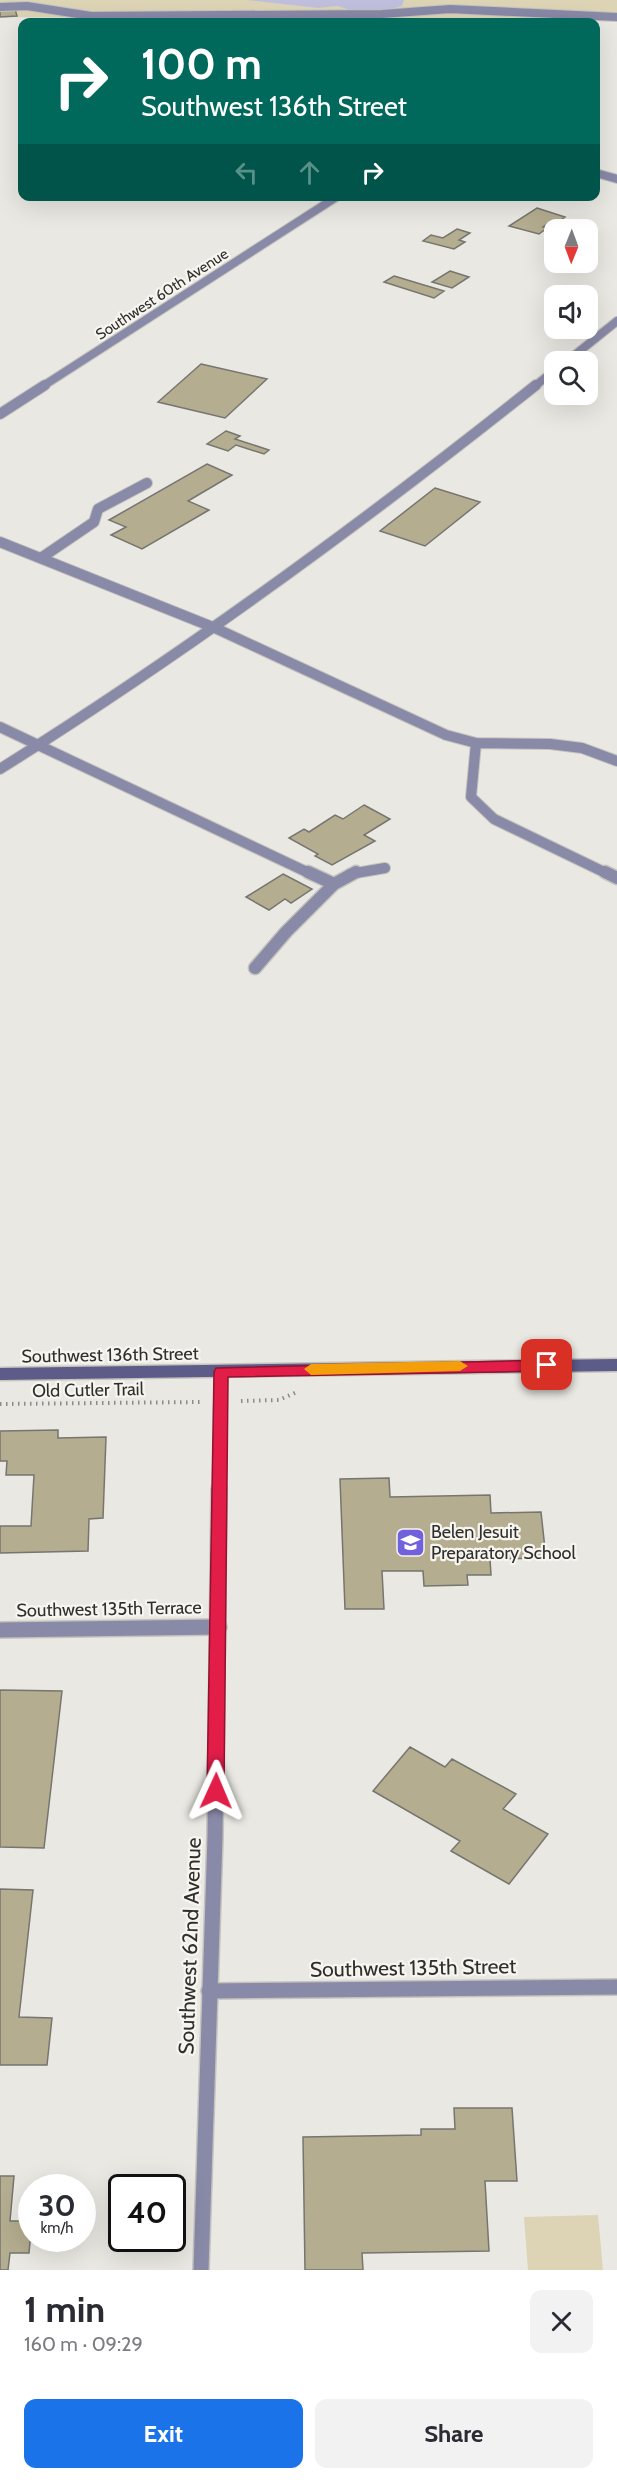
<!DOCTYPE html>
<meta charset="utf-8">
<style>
body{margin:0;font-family:Cabin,sans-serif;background:#f2f2f3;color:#2b2b33;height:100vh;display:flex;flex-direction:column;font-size:22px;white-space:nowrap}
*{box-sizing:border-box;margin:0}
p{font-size:20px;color:#7c7c81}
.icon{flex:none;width:33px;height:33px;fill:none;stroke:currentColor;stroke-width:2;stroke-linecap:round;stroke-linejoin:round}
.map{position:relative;height:2270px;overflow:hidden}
.details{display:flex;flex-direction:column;background:#fff;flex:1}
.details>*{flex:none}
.hud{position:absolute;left:18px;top:18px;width:582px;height:183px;border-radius:12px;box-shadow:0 6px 24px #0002;background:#00695c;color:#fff;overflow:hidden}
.needle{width:39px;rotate:181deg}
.tools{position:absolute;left:544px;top:219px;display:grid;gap:12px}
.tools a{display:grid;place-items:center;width:54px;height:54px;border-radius:12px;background:#fff;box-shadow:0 6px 24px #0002;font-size:30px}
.speed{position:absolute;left:18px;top:2174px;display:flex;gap:12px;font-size:30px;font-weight:700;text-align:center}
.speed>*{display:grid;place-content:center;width:78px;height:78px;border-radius:50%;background:#fff;box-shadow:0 6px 24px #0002;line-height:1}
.speed small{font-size:15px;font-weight:400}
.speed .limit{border:3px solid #111;border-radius:9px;background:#fff;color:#111}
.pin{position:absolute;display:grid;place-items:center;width:51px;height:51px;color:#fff;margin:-26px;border-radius:12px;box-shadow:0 3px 9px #0006}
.me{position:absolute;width:66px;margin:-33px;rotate:1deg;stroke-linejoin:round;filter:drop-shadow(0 0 4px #0008)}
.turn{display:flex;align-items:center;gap:21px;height:126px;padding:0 24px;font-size:27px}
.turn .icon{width:78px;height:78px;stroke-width:2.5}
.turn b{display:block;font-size:42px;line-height:51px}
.lanes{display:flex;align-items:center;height:57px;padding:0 24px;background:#0003;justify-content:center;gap:30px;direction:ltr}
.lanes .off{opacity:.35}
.round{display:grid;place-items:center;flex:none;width:63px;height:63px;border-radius:12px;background:#f2f2f3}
.overview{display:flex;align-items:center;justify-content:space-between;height:102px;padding:0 24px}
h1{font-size:36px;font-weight:700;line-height:45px}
.cta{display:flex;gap:12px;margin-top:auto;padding:12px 24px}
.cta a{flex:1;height:69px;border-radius:12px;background:#1a73e8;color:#fff;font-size:24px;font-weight:700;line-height:69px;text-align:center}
.cta a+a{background:#f2f2f3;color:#2b2b33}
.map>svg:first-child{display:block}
.green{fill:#dcd4b5}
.water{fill:#bfbfdd}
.building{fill:#b5ad8f;stroke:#767570;stroke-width:1.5}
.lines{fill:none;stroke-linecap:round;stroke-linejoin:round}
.service-far2-casing{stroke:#c4c3be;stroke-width:10}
.service-far1-casing{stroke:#c4c3be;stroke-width:12}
.service-casing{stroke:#c4c3be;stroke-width:15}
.minor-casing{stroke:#c4c3be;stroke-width:18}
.tertiary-far1-casing{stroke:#c4c3be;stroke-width:15}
.tertiary-casing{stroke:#c4c3be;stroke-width:18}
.secondary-casing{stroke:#c4c3be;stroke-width:15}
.path{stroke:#8c8b87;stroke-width:4;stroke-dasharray:1.5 4.5;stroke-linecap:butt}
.service-far2{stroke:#8989a8;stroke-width:8}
.service-far1{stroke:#8989a8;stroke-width:10}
.service{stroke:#8989a8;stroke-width:12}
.minor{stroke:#8989a8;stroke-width:15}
.tertiary-far1{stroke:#8989a8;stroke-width:12}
.tertiary{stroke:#8989a8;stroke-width:15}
.secondary{stroke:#5d5b87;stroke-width:12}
.route{fill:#e11d48;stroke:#92132f;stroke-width:1.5}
.slow{fill:#f59e0b}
.labels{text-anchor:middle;stroke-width:4.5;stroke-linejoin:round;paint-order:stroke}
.far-street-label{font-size:15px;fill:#302f2d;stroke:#f7f5ef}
.street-label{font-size:18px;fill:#302f2d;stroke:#f7f5ef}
.poi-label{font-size:18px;fill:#302f2d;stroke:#f7f5ef;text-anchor:start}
.near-street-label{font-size:21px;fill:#302f2d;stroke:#f7f5ef}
</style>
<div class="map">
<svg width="617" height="2270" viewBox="0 0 617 2270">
<rect width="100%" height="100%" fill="#e9e8e2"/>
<path class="green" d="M0,0h617v21l-617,-4z
M598,2215l5,55h-75l-4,-53z"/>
<path class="water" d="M247,0h157l-2,6 -14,4 -34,1 -17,-5 -19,2z"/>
<path class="building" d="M15,9l2,7 -17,1v-7z
M537,208l28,9 -8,6 -6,-2 -8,6 4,1 -8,6 -30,-8z
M457,229l13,4 -11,7 6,2 -11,7 -31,-8 8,-6 12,3z
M450,271l19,6 -17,11 -20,-6z
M394,276l50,15 -10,7 -50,-16z
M201,364l66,15 -42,39 -67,-16z
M226,431l14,5 -5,3 34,11 -5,4 -28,-9 -8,6 -21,-7z
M207,464l25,11 -44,26 21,9 -67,39 -31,-14 15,-8 -17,-7z
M435,488l45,14 -55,44 -45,-15z
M364,805l26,14 -26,16 11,6 -43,24 -17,-9 3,-2 -29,-16 15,-9 5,3 26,-17 8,4z
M283,874l29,15 -21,14 -6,-4 -16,11 -23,-13z
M58,1430v8l48,-1 -3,81 -14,1 -1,32 -88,2v-27h31l3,-51h-28l1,-14h-7v-30z
M389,1478l1,19 100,-2 1,18 50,-1 5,46 -56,1 1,16h-24l1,10 -44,1 -1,-15h-41l2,38h-39l-5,-130z
M0,1690l62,1 -18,157 -44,-1z
M410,1747l35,20 7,-8 64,35 -13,15 45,25 -39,50 -58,-33 9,-10 -87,-50z
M0,1889l33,1 -14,127 33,1 -5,47h-47z
M454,2108h58l5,73h-32l4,70 -127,2 1,17h-58l-2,-133 118,-2v-6h34z
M0,2176h14l-4,45h22l-3,32h-19l-2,17h-8z"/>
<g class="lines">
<defs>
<path id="service-far2" d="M0,7l27,-1 64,10 291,-2 68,-5 167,8
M596,173l21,6
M566,362l51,-41
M43,386l295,-190
M535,386l20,-16"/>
<path id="service-far1" d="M0,414l45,-29
M0,542l215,86 231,107 30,8 74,1 32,4 35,13
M41,558l53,-36 4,-13 49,-26
M0,727l311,147
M476,743l-5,54 23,22 114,55
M0,769c187,-117 364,-247 536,-384
M350,874l35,-6"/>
<path id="service" d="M605,872l12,6
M334,884l22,-12
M255,968l31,-36 48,-48 -26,-12"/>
<path id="minor" d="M0,1630l219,-3
M209,1991l408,-4"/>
<path id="tertiary-far1" d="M219,1491l2,-119"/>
<path id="tertiary" d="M201,2270l14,-433 4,-348"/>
<path id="secondary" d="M0,1374l617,-9"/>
</defs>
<use href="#service-far2" class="service-far2-casing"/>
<use href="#service-far1" class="service-far1-casing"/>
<use href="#service" class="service-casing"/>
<use href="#minor" class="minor-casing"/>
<use href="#tertiary-far1" class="tertiary-far1-casing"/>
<use href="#tertiary" class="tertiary-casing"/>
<use href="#secondary" class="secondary-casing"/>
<path class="path" d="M241,1401l38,-1 18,-8
M0,1404l200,-2"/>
<use href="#service-far2" class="service-far2"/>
<use href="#service-far1" class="service-far1"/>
<use href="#service" class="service"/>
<use href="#minor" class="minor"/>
<use href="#tertiary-far1" class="tertiary-far1"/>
<use href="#tertiary" class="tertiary"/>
<use href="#secondary" class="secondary"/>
</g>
<path class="route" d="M547,1360l8,5 -8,6 -319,6 -4,414 -2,5 -6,2 -6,-2 -3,-5 7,-419 2,-4z"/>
<path class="slow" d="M460,1361l8,5 -8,5 -149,4 -7,-6 7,-5z"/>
<defs>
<symbol id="school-square" viewBox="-11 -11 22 22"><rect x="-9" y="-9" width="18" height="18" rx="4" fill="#7261dc" stroke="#f7f5ef"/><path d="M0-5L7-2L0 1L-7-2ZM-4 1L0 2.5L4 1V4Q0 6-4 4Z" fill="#fff"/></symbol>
</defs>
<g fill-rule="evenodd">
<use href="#school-square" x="394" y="1526" width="33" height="33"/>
</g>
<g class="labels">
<g class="far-street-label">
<text transform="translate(162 294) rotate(-33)" y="5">Southwest 60th Avenue</text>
</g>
<g class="street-label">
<text transform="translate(110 1355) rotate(-1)" y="6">Southwest 136th Street</text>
<text transform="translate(88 1390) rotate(-1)" y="6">Old Cutler Trail</text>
<text transform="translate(109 1609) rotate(-1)" y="6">Southwest 135th Terrace</text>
</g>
<g class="poi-label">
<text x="431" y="1538">Belen Jesuit<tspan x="431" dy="21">Preparatory School</tspan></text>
</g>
<g class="near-street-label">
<text transform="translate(190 1946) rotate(-88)" y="7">Southwest 62nd Avenue</text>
<text transform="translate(413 1968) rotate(-1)" y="7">Southwest 135th Street</text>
</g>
</g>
</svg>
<div class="tools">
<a><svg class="needle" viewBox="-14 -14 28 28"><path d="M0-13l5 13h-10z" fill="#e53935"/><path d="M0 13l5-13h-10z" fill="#7c7c81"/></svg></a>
<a><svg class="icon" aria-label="sound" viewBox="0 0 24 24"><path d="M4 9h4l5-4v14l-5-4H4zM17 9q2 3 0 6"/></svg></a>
<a><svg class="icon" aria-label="search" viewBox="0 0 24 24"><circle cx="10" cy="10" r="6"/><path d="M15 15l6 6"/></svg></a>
</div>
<div class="speed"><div>30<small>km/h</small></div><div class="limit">40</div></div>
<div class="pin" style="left:547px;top:1365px;background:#d93025"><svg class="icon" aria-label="arrive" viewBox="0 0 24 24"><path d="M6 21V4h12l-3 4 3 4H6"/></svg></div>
<svg class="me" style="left:216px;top:1791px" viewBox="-20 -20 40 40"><path d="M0-17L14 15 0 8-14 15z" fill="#e11d48" stroke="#fff" stroke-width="4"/></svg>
<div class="hud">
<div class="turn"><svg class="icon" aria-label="right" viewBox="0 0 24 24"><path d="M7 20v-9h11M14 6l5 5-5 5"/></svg><div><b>100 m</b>Southwest 136th Street</div></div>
<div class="lanes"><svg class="icon off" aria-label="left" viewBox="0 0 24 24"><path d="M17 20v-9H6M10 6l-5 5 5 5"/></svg><svg class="icon off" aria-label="ahead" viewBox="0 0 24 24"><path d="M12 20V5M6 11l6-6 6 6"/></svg><svg class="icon" aria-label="right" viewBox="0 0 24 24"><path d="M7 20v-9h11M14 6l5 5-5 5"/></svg></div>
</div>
</div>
<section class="details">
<div class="overview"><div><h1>1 min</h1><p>160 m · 09:29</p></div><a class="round"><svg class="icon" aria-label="close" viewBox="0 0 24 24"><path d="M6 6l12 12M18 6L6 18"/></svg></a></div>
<div class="cta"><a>Exit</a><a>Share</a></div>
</section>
